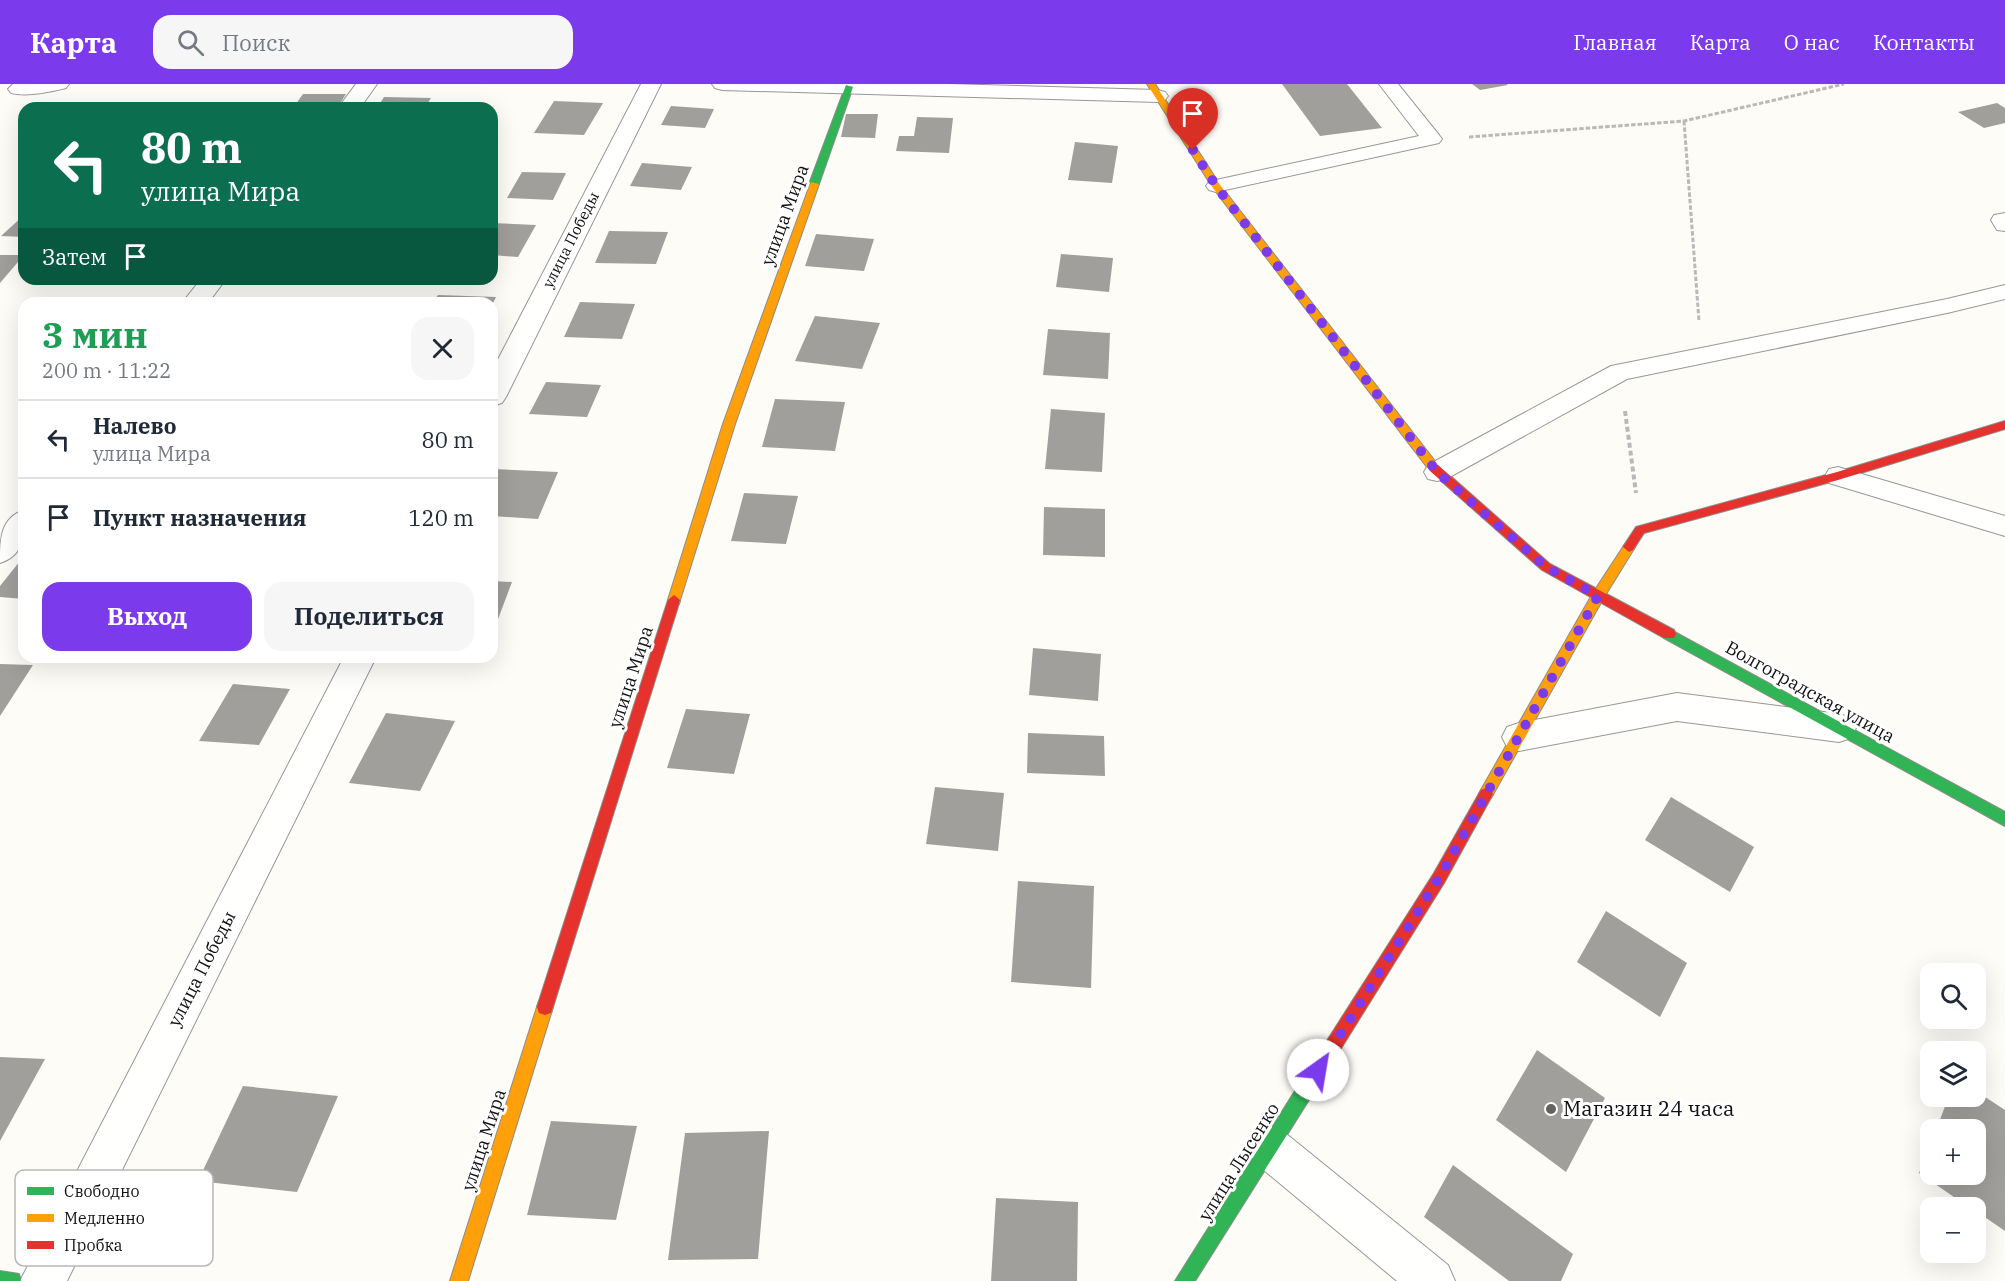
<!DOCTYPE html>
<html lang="ru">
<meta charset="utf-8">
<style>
body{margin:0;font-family:"IBM Plex Serif",serif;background:#f6f6f7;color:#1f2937;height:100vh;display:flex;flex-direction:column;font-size:22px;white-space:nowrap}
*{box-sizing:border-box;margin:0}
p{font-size:20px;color:#747a83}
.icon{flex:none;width:33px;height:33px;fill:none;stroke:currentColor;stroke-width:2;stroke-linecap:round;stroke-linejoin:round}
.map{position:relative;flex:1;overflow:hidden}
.sheet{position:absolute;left:18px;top:213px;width:480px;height:366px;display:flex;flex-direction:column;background:#fff;border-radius:18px;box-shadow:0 6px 24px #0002}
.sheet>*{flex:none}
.top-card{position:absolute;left:18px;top:18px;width:480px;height:183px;border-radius:18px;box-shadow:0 6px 24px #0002;background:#0b6e4f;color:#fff;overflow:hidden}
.tools{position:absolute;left:1920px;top:879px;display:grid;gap:12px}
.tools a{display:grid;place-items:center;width:66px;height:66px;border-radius:12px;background:#fff;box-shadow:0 6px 24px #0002;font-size:30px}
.pin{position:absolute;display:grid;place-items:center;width:51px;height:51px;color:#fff;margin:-62px -26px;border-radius:50% 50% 50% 0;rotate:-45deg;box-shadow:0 0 6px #0007}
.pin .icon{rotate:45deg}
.me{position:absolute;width:66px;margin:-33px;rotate:32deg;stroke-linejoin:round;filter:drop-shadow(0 0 4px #0008)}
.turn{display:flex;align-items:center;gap:21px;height:126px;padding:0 24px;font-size:27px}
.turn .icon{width:78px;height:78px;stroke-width:2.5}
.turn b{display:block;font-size:42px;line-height:51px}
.then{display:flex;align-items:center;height:57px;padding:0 24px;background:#0003;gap:12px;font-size:22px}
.round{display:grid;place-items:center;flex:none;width:63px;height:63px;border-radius:18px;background:#f6f6f7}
.summary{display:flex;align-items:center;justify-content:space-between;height:102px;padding:0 24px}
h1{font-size:36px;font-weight:700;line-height:45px;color:#1e9e55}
.button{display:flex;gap:12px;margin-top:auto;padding:12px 24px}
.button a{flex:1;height:69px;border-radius:18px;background:#7c3aed;color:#fff;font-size:24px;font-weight:700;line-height:69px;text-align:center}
.button a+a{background:#f6f6f7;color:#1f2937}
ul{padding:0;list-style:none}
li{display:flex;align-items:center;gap:18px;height:78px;padding:0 24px;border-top:2px solid #e0e1e3}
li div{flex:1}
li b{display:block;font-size:22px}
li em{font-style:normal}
header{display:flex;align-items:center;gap:36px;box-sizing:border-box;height:84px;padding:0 30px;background:#7c3aed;color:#fff}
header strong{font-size:28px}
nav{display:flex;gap:33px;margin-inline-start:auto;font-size:21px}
.search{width:420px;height:54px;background:#f6f6f7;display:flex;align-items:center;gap:15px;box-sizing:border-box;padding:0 21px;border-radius:18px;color:#747a83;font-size:22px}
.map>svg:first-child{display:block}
.building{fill:#a19f9c}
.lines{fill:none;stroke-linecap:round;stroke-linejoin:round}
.lane-casing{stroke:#979795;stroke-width:2}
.street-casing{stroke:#979795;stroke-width:2}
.fast-casing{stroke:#8e8d8b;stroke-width:2}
.slow-casing{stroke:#8e8d8b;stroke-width:2}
.jam-casing{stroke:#8e8d8b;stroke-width:2}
.path-far1{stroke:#b9b9b8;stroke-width:3;stroke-dasharray:4.5 2;stroke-linecap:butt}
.path{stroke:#b9b9b8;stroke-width:4;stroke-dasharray:5 3;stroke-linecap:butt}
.lane{fill:#fffffe;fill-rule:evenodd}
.street{fill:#fffffe;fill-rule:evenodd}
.fast{fill:#30b455;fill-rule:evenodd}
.slow{fill:#ff9f0a;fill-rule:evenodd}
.jam{fill:#e5322d;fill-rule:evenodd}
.route{stroke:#7c3aed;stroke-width:10;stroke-dasharray:0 18}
.poi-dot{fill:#646362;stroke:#fff;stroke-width:2}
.labels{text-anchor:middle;stroke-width:6;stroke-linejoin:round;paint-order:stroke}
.far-street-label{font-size:15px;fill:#111;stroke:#fff}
.street-label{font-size:18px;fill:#111;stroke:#fff}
.near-poi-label{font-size:21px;fill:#111;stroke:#fff;text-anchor:start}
.key{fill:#fff;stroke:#b8b8b8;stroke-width:1.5}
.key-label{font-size:16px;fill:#111}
</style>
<header>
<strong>Карта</strong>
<div class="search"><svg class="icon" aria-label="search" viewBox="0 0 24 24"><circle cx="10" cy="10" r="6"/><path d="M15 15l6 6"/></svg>Поиск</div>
<nav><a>Главная</a><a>Карта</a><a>О нас</a><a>Контакты</a></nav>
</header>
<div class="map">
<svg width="2005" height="1197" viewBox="0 0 2005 1197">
<rect width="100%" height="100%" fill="#fdfcf7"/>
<path class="building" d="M1282,0h65l35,44 -62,8z
M1472,0h35l1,1 -28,5z
M303,10h43l-9,14h-44z
M384,13l47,1 -6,10h-48z
M554,17l49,2 -19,32 -50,-2z
M1997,19l8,5v15l-21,5 -26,-16z
M671,22l43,3 -9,19 -44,-3z
M846,30h32l-3,24 -34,-1z
M917,33l36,1 -4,35 -53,-2 3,-15h15z
M1075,58l43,4 -6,37 -44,-3z
M642,79l50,4 -11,23 -51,-4z
M522,88l44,1 -13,27 -46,-2z
M24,131v22l-23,-1z
M492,139l44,2 -18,32 -26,-2z
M609,147l59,1 -12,32 -61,-1z
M816,150l58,5 -10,32 -59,-5z
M1061,170l52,4 -4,34 -53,-5z
M0,171h24l-24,28z
M438,211l58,2 -3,6h-60z
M580,218l55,2 -13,35 -58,-2z
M815,232l65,7 -18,46 -67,-8z
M1048,245l62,4 -2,46 -65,-4z
M546,298l55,3 -14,32 -58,-3z
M775,315l70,3 -10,49 -73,-4z
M1051,325l54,4 -3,59 -57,-3z
M493,385l65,3 -20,47 -46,-3z
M744,409l54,3 -12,48 -55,-3z
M1044,423l61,2v48l-62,-2z
M24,472v43l-24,-2v-11z
M492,497l20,1 -20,53z
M1033,564l68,6 -3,47 -69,-6z
M0,580l33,1 -33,51z
M233,600l57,5 -31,56 -60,-4z
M686,625l64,5 -16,60 -67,-6z
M386,629l69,8 -35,70 -71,-8z
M1028,649l76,3 1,40 -78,-3z
M935,703l69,6 -6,58 -72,-7z
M1671,713l83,50 -24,45 -85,-52z
M1018,797l76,5 -3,102 -80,-6z
M1606,827l81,52 -27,54 -83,-55z
M1537,966l68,48 -39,74 -70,-52z
M0,973l45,2 -45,82z
M243,1002l95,10 -41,96 -99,-11z
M1976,1007l29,19v121l-29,-20v-3h-6l-51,-35 11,-28v29h46v-44h-40l13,-34h27z
M551,1037l86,5 -21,94 -89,-5z
M769,1047l-11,128 -90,1 17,-127z
M1453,1081l120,89 -12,27h-52l-85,-64z
M996,1114l82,4 -1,79h-86z"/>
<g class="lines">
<defs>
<path id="lane" d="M1379,0h19l41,51 3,4 -3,4 -223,49 -7,-2 -3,-4 3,-4 7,-2 203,-44z
M2005,129v18l-8,-1 -6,-10 3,-5z
M2005,201v14l-58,14 -320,66 -181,100 -9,2 -9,-2 -4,-7 4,-7 183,-99 336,-67z
M1838,383l167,49v20l-176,-53 -4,-7 4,-7z"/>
<path id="street" d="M13,0h56l-3,4c-16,4 -39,9 -55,5l-3,-4z
M356,0h21l-17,24h-22z
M641,0h20l-155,313 -4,6 -10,3v-35z
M712,0h236l210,6 7,2 3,4 -3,4 -7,2 -436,-12 -7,-2z
M201,195h25l-18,24h-26z
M24,426c0,23 2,45 -24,53 0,-23 0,-45 24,-53z
M344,573h32l-309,624h-47z
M1677,609l162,21 12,4 5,10 -5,10 -12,4 -162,-21 -158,30 -12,-4 -5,-10 5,-10 12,-4z
M1269,1042l15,6 164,133 7,16h-58l-143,-119 -6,-15 6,-15z"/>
<path id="fast" d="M846,1l7,2 -34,97 -8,2 -2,-2z
M1669,545l336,183v14l-341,-188 -2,-4 2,-4z
M1306,997l6,2 2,6 -2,6 -117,186h-20l125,-198z
M0,1187l19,3 2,7h-21z"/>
<path id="slow" d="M1147,0h8l65,101 218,280 2,3 -2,3h-8l-217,-283z
M811,98l8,2 -84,240 -55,176 -1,4h-10l-1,-4 55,-176z
M1629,458l6,5 -32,52 -112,199 -5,2 -5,-2 -2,-4 2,-4 112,-197 32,-49z
M545,915l6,2 2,6 -85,274h-18l87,-274 2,-6z"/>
<path id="jam" d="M2005,337v8l-167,51 -194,53 -11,17 -4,2 -6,-5 13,-20 201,-55z
M1434,380l4,1 112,99 124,66 2,4 -2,4h-10l-122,-68 -112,-99 -2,-3 2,-3z
M674,511l6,5 -127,407 -2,6 -6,2 -6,-2 -2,-6 131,-407z
M1486,704l5,2 2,4 -49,89 -132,212 -6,2 -6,-2 -2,-6 2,-6 134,-210 47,-83z"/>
</defs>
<use href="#lane" class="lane-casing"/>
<use href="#street" class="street-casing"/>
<use href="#fast" class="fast-casing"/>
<use href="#slow" class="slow-casing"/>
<use href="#jam" class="jam-casing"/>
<path class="path-far1" d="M1684,37l15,200
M1469,53l215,-16 160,-37"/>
<path class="path" d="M1625,327l11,82"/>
<use href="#lane" class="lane"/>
<use href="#street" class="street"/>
<use href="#fast" class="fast"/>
<use href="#slow" class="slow"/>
<use href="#jam" class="jam"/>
</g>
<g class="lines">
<path class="route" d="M1193,66l23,36 221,286 109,95 52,29 -159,282 -121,192"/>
</g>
<circle class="poi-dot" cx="1551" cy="1025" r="6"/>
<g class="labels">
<g class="far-street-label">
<text transform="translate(571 156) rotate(-63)" y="5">улица Победы</text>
</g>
<g class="street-label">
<text transform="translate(785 131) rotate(-70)" y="6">улица Мира</text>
<text transform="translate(631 593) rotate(-72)" y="6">улица Мира</text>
<text transform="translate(1810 608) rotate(29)" y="6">Волгоградская улица</text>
<text transform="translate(202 885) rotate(-63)" y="6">улица Победы</text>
<text transform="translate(484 1056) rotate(-72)" y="6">улица Мира</text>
<text transform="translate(1239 1078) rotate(-58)" y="6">улица Лысенко</text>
</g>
<g class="near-poi-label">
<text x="1563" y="1032">Магазин 24 часа</text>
</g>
</g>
<rect x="15" y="1086" width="198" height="96" rx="9" class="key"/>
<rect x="27" y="1103" width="27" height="8" fill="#30b455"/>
<rect x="27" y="1130" width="27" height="8" fill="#ff9f0a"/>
<rect x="27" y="1157" width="27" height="8" fill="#e5322d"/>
<g class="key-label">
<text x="64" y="1113">Свободно</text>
<text x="64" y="1140">Медленно</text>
<text x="64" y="1167">Пробка</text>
</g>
</svg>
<div class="tools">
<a><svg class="icon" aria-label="search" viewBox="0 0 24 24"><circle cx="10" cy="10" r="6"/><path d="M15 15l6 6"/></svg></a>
<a><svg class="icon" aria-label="layers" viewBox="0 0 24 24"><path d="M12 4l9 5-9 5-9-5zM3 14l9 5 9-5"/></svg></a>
<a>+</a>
<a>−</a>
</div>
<div class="pin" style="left:1193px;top:66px;background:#d93025"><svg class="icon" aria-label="arrive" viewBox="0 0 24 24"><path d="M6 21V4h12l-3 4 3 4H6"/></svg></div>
<svg class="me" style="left:1318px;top:986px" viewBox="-20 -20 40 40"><circle r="19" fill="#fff"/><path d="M0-13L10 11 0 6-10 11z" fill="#7c3aed"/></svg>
<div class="top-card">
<div class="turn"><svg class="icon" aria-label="left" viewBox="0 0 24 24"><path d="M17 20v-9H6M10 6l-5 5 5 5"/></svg><div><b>80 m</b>улица Мира</div></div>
<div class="then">Затем<svg class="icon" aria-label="arrive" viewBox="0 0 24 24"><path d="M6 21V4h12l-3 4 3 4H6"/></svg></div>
</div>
<section class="sheet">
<div class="summary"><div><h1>3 мин</h1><p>200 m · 11:22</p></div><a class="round"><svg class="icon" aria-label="close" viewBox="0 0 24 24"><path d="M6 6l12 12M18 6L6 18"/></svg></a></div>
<ul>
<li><svg class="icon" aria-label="left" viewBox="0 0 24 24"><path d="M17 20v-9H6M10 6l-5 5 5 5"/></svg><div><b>Налево</b><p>улица Мира</p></div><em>80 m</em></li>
<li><svg class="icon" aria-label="arrive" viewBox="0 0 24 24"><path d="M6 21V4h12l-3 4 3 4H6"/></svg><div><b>Пункт назначения</b></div><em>120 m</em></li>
</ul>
<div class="button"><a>Выход</a><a>Поделиться</a></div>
</section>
</div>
